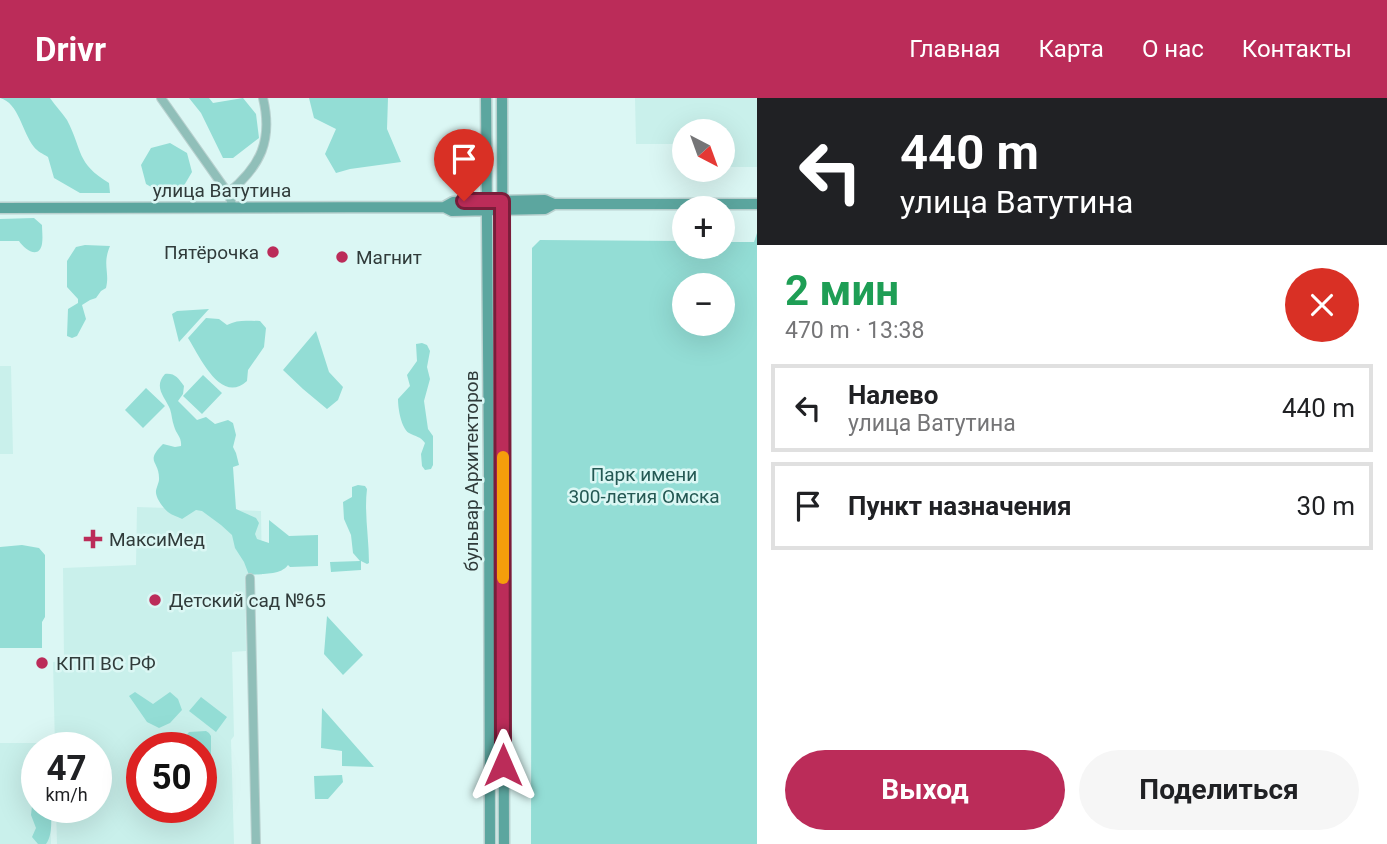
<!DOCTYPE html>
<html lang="ru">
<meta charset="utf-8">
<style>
body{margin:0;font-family:Roboto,sans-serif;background:#f6f6f6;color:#202124;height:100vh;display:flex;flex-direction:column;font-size:26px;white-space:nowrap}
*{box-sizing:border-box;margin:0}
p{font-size:23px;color:#757577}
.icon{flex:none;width:38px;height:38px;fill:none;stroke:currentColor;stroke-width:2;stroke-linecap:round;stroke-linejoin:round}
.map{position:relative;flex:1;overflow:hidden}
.sheet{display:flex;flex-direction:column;background:#fff;width:630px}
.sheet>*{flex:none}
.guide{background:#202124;color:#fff;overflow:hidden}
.needle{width:46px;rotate:139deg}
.tools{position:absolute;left:672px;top:21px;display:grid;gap:14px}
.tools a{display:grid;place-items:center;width:63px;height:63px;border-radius:50%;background:#fff;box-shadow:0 7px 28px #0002;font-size:35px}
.speed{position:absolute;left:21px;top:634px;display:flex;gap:14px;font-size:35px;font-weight:700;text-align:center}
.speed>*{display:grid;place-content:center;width:91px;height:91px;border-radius:50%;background:#fff;box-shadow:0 7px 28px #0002;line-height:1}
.speed small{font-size:18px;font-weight:400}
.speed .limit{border:10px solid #d22;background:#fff;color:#111}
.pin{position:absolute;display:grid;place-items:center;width:60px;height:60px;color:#fff;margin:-72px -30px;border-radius:50% 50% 50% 0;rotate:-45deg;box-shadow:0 0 7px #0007}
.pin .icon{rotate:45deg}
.me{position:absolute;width:77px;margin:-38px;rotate:0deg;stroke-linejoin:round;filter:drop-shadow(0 0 5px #0008)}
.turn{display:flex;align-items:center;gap:24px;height:147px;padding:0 28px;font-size:32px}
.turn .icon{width:91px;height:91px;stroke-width:2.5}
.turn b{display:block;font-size:49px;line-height:60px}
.round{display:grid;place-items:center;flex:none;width:74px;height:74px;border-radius:37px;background:#f6f6f6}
.head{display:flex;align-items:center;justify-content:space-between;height:119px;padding:0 28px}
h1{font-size:42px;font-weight:700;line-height:52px;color:#1e9e55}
.action{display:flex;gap:14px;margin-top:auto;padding:14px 28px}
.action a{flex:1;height:80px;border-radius:42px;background:#bb2c59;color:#fff;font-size:28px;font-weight:700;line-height:80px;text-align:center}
.action a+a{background:#f6f6f6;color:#202124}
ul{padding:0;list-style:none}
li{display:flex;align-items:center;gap:21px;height:88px;margin:0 14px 10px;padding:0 14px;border:4px solid #e0e0e0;border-radius:0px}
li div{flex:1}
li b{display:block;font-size:26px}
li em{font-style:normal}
header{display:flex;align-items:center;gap:42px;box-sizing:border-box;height:98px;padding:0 35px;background:#bb2c59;color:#fff}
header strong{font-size:33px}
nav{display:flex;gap:38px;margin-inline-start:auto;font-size:24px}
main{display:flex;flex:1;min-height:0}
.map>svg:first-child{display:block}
.built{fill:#c9f0eb;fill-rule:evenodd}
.green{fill:#93ddd5;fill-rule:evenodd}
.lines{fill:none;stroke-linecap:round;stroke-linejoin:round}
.street-casing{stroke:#b9d1cf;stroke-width:10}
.secondary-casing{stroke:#b9d1cf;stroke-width:13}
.street{stroke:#90bfb9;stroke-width:8}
.secondary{stroke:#5ca69f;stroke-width:10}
.route-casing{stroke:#7a1d3a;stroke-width:18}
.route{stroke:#bb2c59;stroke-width:12}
.slow{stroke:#f59e0b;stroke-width:12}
.poi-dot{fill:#bb2c59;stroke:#dbf7f4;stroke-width:2.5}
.labels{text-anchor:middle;stroke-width:5;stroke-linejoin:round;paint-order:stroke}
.street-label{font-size:19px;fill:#303b3a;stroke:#dbf7f4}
.poi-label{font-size:19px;fill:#303b3a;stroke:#dbf7f4;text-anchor:start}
.park-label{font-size:19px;fill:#245853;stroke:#dbf7f4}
</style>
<header>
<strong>Drivr</strong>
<nav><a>Главная</a><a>Карта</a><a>О нас</a><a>Контакты</a></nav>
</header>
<main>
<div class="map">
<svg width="757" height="746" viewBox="0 0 757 746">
<rect width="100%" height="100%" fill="#dbf7f4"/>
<path class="built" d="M635,0h122v69h-34v-36h-39v13h-48z
M0,268h11l2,88h-13z
M137,409l124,4 1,64h-17l1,76 -14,1 2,84 -3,4 3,104h-177l-1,-37h40v-60h-41l-2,-85 11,-1 -1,-93 73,-3zM142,649h59v60h-59z
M0,645h49v4h-12v60h13l1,37h-51z"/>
<path class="green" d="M0,0h50c5,7 12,15 17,22 16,31 9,43 42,63l1,10h-30l-26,-15 -6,-21c-5,-3 -11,-6 -14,-10 -12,-15 -15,-44 -34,-49z
M189,0h20l4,5 30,-5 13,16 3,24 -26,20h-10l-22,-45z
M309,0h79l-1,31 14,33 -51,7 -14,4 -11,-19 11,-25 -22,-11z
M170,45l17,10 5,19 -10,17 -19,5 -17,-10 -5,-19 10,-17z
M34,120l8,7c0,5 1,13 0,19 -3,16 -18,5 -23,-3h-19v-22z
M757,135v611h-226l1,-596 8,-8 144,1v6h39v-5h31zM684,187h39v39h-39z
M85,147l25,1c-8,19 0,26 -4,42l-5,3 -5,7 -6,2 -8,5 4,14 -9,17 -5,2 -5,-2 1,-27 10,-6v-4l-11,-12v-26l9,-14z
M209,211l-30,33 -7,-28 5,-3z
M206,220l13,1 8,6c11,-6 21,-4 33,-4l6,7 -2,19 -16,23 -1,11c-26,24 -47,-24 -59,-43z
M316,233l13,41 14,15 -5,13 -11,9 -24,-20 -20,-19z
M422,245l5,2 3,6 -3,16 3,12 -6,22 4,28 5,7v29l-2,4 -6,1 -3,-4 -1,-12 4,-11c-5,-7 -9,-6 -16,-10 -8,-5 -11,-25 -11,-34l12,-13 -3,-11 10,-14 -1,-17z
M165,276c10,-1 13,4 19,12l-1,8 -5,7 19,19 9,-3 9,7 13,-4 5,3 3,12 -3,12 3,6 3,12 -6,2 3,42 20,9 3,5 -4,11 2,5 12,4v-23l20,16 29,-1v31l-28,1 -2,-2c-8,11 -26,8 -39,10l-5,-13 -9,-14 -3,-13 -11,-10 -19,-14 -6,-1 -14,9c-1,-1 -10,-4 -11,-5 -6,-3 -16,-16 -15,-23 0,-2 3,-9 3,-11 1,-20 -15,-17 4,-36l12,3 6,-1c1,-9 -5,-12 -7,-20 -2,-5 -2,-11 -4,-17 -5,-12 -17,-22 -5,-35z
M203,277l19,18 -20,21 -19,-18z
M146,290l19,18 -22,22 -18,-18z
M358,387l7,1 2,3c-3,24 2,49 2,74l-2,1 -6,-3v9l-30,2 -1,-10 30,-1 -7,-8 -2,-18 -7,-16 -1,-17 9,-5v-10z
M22,447l17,3 6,7v62l-3,5v26h-42v-101z
M327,518l36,39 -20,20 -19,-21z
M135,594l18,12 17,-12 8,7 4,11 -12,13 -11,5 -12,-6 -18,-26z
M201,599l26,20 -11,15 -27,-21z
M322,610l52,59 -32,-1v-15l-21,-3z
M206,633l3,2 2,3v42l-3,4 -7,1v-36h-15v-11l3,-4z
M342,677l1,7 -15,17h-13l-1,-23z
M37,704v5h14c0,12 2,27 -5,37h-8l-6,-7 4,-9 -5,-13 1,-9z"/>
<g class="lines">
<defs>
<path id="street" d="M161,0l67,95 5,14
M228,95c33,-27 45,-53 35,-95
M250,480l6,266"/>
<path id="secondary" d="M486,0l3,374 1,372
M502,0l2,746
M444,109l9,-5 92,-2 9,4h203
M0,110l444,-1 8,4 93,-2 9,-5"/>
</defs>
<use href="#street" class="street-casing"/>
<use href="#secondary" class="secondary-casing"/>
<use href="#street" class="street"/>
<use href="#secondary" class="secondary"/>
</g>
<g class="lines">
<defs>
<path id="route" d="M464,103h38l1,564"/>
</defs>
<use href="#route" class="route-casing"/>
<use href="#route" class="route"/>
<path class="slow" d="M503,359v121"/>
</g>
<g class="poi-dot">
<circle cx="273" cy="154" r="7"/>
<circle cx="342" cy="159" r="7"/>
<path d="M89.5 430.5h7v7h7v7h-7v7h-7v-7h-7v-7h7z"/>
<circle cx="155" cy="502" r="7"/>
<circle cx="42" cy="565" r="7"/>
</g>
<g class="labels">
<g class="street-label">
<text x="222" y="99">улица Ватутина</text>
<text transform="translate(471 373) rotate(-90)" y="7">бульвар Архитекторов</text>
</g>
<g class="poi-label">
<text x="259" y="161" text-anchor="end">Пятёрочка</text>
<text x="356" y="166">Магнит</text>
<text x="109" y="448">МаксиМед</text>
<text x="169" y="509">Детский сад №65</text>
<text x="56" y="572">КПП ВС РФ</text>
</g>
<g class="park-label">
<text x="644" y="383">Парк имени<tspan x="644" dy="22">300-летия Омска</tspan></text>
</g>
</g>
</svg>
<div class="tools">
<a><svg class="needle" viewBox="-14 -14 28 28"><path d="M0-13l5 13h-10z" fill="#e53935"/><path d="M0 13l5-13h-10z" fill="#757577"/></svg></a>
<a>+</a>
<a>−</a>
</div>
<div class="speed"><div>47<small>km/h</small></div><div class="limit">50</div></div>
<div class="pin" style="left:464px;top:103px;background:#d93025"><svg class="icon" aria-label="arrive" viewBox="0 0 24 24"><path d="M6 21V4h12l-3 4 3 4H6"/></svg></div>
<svg class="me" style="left:503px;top:667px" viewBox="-20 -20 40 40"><path d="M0-17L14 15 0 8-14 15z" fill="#bb2c59" stroke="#fff" stroke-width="4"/></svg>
</div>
<section class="sheet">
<div class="guide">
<div class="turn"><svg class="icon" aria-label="left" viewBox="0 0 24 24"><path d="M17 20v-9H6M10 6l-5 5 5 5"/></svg><div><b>440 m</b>улица Ватутина</div></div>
</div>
<div class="head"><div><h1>2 мин</h1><p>470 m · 13:38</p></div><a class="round" style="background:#d93025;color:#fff"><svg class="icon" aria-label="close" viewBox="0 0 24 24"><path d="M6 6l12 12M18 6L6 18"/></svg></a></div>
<ul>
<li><svg class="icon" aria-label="left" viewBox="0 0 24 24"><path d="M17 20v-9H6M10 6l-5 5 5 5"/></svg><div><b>Налево</b><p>улица Ватутина</p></div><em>440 m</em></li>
<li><svg class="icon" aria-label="arrive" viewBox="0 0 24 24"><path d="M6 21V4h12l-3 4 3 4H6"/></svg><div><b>Пункт назначения</b></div><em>30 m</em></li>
</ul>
<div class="action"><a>Выход</a><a>Поделиться</a></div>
</section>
</main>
